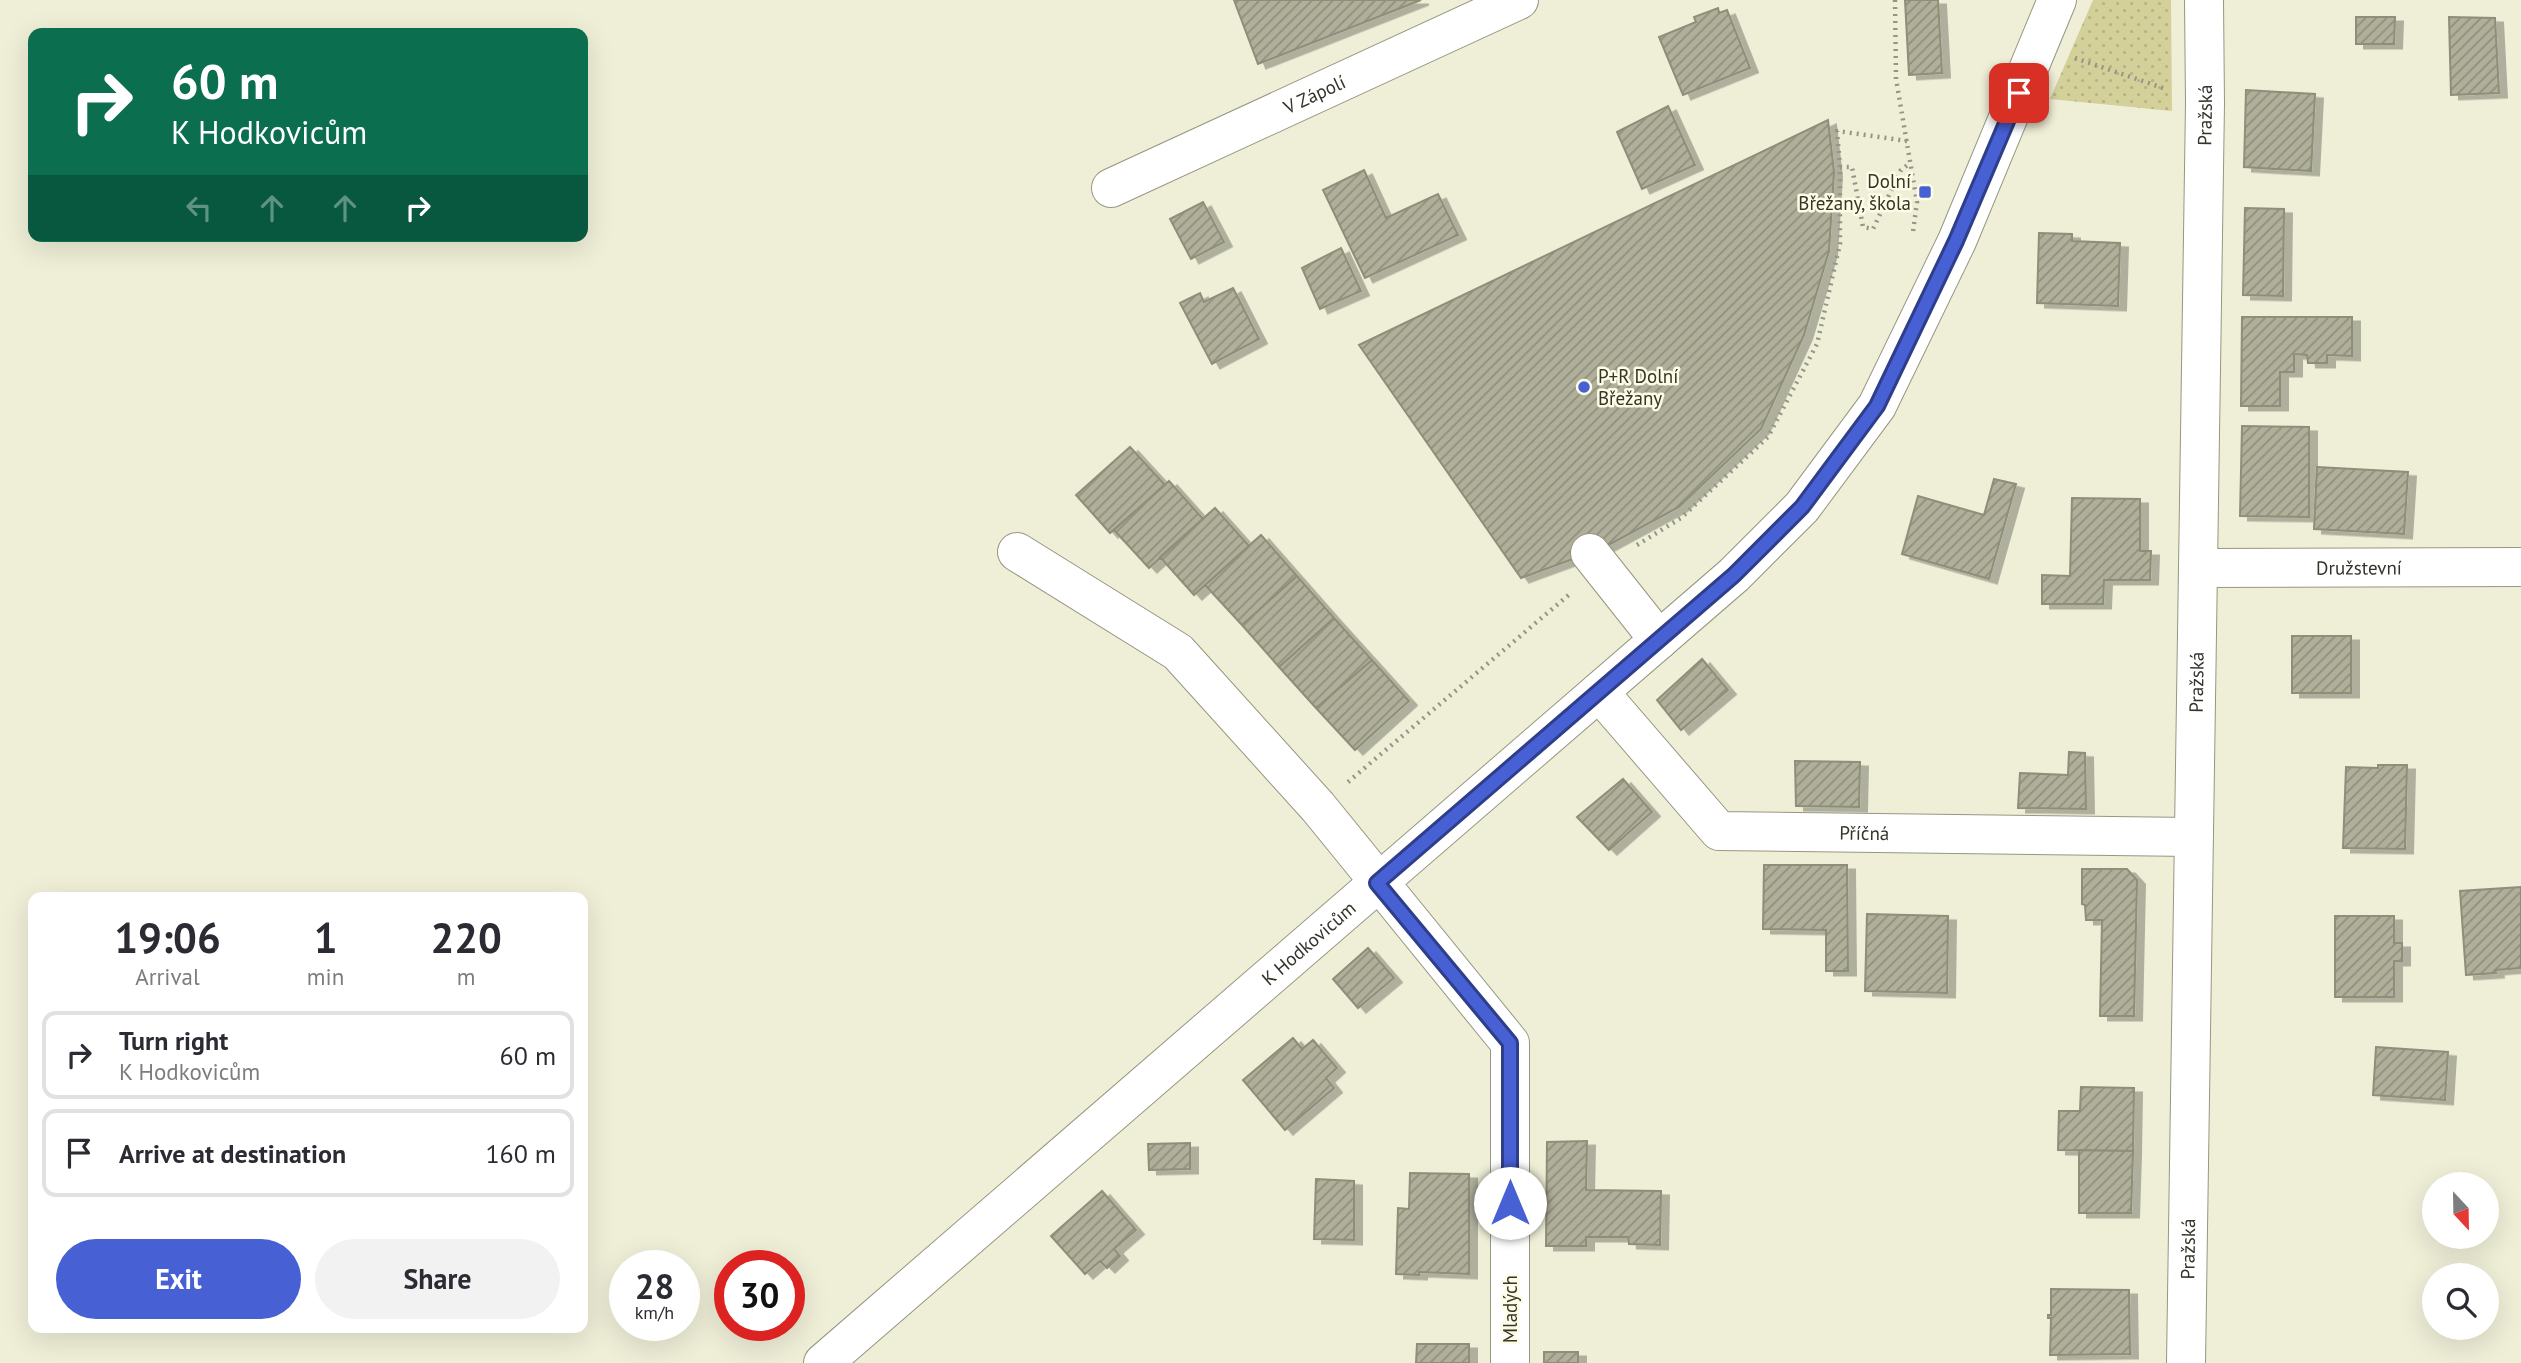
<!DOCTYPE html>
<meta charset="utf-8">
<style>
body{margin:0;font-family:"PT Sans",sans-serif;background:#f2f2f3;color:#2b2b33;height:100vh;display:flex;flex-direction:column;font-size:26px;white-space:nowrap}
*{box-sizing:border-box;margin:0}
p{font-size:23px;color:#7c7c81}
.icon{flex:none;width:38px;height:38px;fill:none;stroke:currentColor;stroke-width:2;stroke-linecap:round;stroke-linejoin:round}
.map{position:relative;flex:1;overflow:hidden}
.sheet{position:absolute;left:28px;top:892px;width:560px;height:441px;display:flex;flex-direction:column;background:#fff;border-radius:14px;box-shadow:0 7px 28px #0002}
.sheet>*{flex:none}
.top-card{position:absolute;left:28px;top:28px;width:560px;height:214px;border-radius:14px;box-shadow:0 7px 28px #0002;background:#0b6e4f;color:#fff;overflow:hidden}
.needle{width:46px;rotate:158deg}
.controls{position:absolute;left:2422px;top:1172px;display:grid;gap:14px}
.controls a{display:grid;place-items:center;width:77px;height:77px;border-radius:50%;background:#fff;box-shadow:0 7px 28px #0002;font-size:35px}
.speed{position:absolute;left:609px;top:1250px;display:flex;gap:14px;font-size:35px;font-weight:700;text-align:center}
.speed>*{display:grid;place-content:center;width:91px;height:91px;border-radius:50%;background:#fff;box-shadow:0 7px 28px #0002;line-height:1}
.speed small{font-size:18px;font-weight:400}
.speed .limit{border:10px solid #d22;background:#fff;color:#111}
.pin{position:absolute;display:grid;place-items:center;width:60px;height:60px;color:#fff;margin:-30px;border-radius:14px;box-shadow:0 4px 10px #0006}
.me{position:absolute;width:77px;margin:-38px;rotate:0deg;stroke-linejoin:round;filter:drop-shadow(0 0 5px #0008)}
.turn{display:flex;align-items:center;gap:24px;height:147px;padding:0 28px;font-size:32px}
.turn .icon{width:91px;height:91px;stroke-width:2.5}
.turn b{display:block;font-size:49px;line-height:60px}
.lanes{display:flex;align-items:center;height:66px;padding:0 28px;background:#0003;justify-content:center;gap:35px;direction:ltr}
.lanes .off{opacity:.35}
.eta{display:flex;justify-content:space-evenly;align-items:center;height:119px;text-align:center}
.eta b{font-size:42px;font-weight:800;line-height:49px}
.primary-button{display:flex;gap:14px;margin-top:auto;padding:14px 28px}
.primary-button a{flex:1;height:80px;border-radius:42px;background:#4760d4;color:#fff;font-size:28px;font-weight:800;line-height:80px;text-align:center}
.primary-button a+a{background:#f2f2f3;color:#2b2b33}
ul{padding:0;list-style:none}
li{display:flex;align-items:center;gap:21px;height:88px;margin:0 14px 10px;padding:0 14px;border:4px solid #e1e1e2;border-radius:14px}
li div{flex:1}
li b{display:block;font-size:26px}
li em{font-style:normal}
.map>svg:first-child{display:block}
.grass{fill:url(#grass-dots)}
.building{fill:url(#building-hatch);stroke:#8e8e79;stroke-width:2;filter:url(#shadow)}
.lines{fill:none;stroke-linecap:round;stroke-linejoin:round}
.minor-casing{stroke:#979681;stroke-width:40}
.path{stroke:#959585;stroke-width:4.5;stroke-dasharray:2 5;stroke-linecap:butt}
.minor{stroke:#fff;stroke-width:38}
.route-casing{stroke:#2e3e8a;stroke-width:18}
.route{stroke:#4760d4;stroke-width:12}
.poi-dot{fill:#4760d4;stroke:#fdfce5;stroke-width:2.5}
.labels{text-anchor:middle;stroke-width:5;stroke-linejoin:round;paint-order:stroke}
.street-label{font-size:19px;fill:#34342b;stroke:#fdfce5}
.poi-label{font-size:19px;fill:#34342b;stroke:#fdfce5;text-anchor:end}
</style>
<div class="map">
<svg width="2521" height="1363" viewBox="0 0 2521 1363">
<defs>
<pattern id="grass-dots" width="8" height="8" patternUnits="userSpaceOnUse" patternTransform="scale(1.75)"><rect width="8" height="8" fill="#d3d09a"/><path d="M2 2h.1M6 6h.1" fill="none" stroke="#b6b385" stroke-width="1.8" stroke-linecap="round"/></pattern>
<pattern id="building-hatch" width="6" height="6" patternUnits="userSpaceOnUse" patternTransform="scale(1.75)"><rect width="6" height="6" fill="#b0af9a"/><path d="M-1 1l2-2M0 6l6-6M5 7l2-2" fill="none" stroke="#908f7e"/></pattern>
<filter id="shadow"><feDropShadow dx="8" dy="4.5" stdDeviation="0" flood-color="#0004"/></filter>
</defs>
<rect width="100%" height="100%" fill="#efefd8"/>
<path class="grass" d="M2093,0h78l1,111 -122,-12z"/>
<path class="building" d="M1234,0h187l-163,64z
M1905,0h33l4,73 -33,2z
M1718,8l1,5 8,-3 23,58 -67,27 -24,-58 37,-15 -2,-5z
M2356,17h39l-1,27h-38z
M2449,17l46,1 4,75 -48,2z
M2246,90l69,4 -4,77 -67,-4z
M1668,106l27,59 -53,24 -25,-57z
M1828,120l6,52 -5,79 -25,84 -43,94 -82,78 -76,41 -82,30 -162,-233z
M1364,170l22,48 52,-24 20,41 -93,43 -42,-88z
M1203,202l21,40 -33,17 -21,-40z
M2245,208l39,1 -1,87 -40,-1z
M2039,233l33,1v7l48,2 -2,63 -81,-3z
M1341,248l20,43 -41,18 -18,-41z
M1233,288l26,51 -47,25 -32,-61 20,-10 4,9z
M2242,317h110v39l-25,-1v8h-19l-1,-8 -13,-1v18h-14v34h-39z
M2242,426l67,1v90l-69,-1z
M1130,447l35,38 -55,48 -34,-38z
M2317,467l91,5 -4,62 -90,-5z
M1994,479l22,5 -27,95 -87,-25 16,-58 66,19z
M1169,481l34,38 -54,49 -35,-38z
M2072,498l68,1v52h11l-1,29h-46l-1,24h-61v-29l28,1z
M1215,508l34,38 -55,49 -34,-38z
M1261,535l36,41 -55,49 -37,-40z
M1297,576l37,42 -55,49 -37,-42z
M1334,618l38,42 -56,48 -37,-41z
M2292,636h59v57h-59z
M1702,659l26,31 -47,40 -24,-30z
M1372,660l37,41 -54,49 -39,-42z
M2069,752l16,1 1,56 -68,-1 2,-35 48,2z
M1795,761l65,1 -1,45 -63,-1z
M2378,765h29l-2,84 -62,-1 3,-81 32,1z
M1623,779l29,33 -43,38 -32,-33z
M1764,865h83l1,106h-22v-41l-63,-1z
M2082,869h45l10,11 -3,136h-34l2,-96h-16l-1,-15 -3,-1z
M2521,887v81l-26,2 1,3 -30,2 -6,-84z
M1867,914l81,2 -1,77 -82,-2z
M2335,916h59v27h8v18h-8v36h-59z
M1368,948l26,30 -36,30 -25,-29z
M1293,1038l9,11 11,-9 24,28 -11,10 8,10 -49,42 -42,-50z
M2376,1047l72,5 -3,48 -72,-5z
M2081,1087l53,1 -1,63 -75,-1 1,-39h21z
M1587,1141l-1,49 75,1 -1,54 -31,-1 -1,-7h-42v9h-40l1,-104z
M1190,1143v26l-41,1 -1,-26z
M2079,1150l54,1 -2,62h-52z
M1410,1173l59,1v100l-50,-2v3l-23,-1 2,-66 11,1z
M1316,1179l38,2v59l-40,-1z
M1102,1191l34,39 -22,19 6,7 -13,12 -7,-7 -15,13 -34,-38z
M2051,1289l78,1 1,64 -80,1 1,-37h-3v-3h3z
M1417,1344h52v19h-53z
M1544,1352h34v11h-34z"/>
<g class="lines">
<defs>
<g id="minor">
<path id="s1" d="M1111,188l408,-188"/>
<path d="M1017,552l161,100 140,155 192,236v320"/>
<path d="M1590,553l69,87"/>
<path id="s2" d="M2198,568l323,-1"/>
<path id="s3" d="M1599,692l120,139 473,6"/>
<path id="s4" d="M823,1363l911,-788 68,-68 75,-101 80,-165 100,-241"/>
<path id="s5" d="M2186,1363l19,-1260 -1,-103"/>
</g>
</defs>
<use href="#minor" class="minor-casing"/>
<path class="path" d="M1895,0l1,79 21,123 -4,30
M2075,58l88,30
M1840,167l-3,-36 70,10
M1637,545l44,-27 87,-81 49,-93 23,-100v-77h12l11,60 10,2 28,-59 9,-7
M1348,782l223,-189"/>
<use href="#minor" class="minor"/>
</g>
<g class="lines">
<defs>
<path id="route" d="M1510,1203v-160l-133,-160 357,-308 68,-68 75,-101 79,-165 63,-148"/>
</defs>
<use href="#route" class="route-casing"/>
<use href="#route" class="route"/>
</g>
<g class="poi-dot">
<rect x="1918" y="185" width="14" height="14" rx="3.5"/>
<circle cx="1584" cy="387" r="7"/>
</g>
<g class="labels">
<g class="street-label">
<text dy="7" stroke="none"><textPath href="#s1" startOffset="224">V Zápolí</textPath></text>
<text dy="7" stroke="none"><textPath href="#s5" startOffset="1248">Pražská</textPath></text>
<text dy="7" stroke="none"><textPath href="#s2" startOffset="161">Družstevní</textPath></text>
<text dy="7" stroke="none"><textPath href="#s5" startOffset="681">Pražská</textPath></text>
<text dy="7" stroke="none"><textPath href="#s3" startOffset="329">Příčná</textPath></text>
<text dy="7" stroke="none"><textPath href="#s4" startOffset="642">K Hodkovicům</textPath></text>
<text dy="7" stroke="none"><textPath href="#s5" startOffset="114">Pražská</textPath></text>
<text transform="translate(1510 1309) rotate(-90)" y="7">Mladých</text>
</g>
<g class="poi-label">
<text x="1911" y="188">Dolní<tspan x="1911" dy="22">Břežany, škola</tspan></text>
<text x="1598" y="383" text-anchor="start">P+R Dolní<tspan x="1598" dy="22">Břežany</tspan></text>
</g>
</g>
</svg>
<div class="controls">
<a><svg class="needle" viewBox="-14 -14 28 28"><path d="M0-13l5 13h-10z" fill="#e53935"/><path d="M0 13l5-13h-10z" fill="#7c7c81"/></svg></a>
<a><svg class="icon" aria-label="search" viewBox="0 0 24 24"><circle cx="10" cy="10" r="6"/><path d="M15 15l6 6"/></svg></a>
</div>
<div class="speed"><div>28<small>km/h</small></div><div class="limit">30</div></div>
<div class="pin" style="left:2019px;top:93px;background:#d93025"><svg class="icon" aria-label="arrive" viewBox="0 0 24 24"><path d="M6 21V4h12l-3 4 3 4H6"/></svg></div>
<svg class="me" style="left:1510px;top:1203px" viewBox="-20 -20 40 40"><circle r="19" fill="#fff"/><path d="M0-13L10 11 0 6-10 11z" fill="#4760d4"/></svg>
<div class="top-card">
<div class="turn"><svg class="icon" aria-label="right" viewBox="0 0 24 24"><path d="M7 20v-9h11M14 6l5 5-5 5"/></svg><div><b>60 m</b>K Hodkovicům</div></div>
<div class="lanes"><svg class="icon off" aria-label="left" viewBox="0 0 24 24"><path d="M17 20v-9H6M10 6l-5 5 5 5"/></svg><svg class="icon off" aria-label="ahead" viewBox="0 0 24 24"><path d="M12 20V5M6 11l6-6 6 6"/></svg><svg class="icon off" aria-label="ahead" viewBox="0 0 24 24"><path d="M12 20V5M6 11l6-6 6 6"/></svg><svg class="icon" aria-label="right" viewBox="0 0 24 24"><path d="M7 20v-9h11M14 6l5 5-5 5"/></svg></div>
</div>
<section class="sheet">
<div class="eta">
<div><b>19:06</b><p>Arrival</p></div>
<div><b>1</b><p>min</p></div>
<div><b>220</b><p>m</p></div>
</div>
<ul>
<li><svg class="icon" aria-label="right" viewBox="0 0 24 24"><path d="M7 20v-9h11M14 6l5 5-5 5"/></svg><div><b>Turn right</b><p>K Hodkovicům</p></div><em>60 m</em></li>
<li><svg class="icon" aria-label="arrive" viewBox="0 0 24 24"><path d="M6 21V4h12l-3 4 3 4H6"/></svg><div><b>Arrive at destination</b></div><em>160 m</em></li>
</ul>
<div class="primary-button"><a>Exit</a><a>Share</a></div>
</section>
</div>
